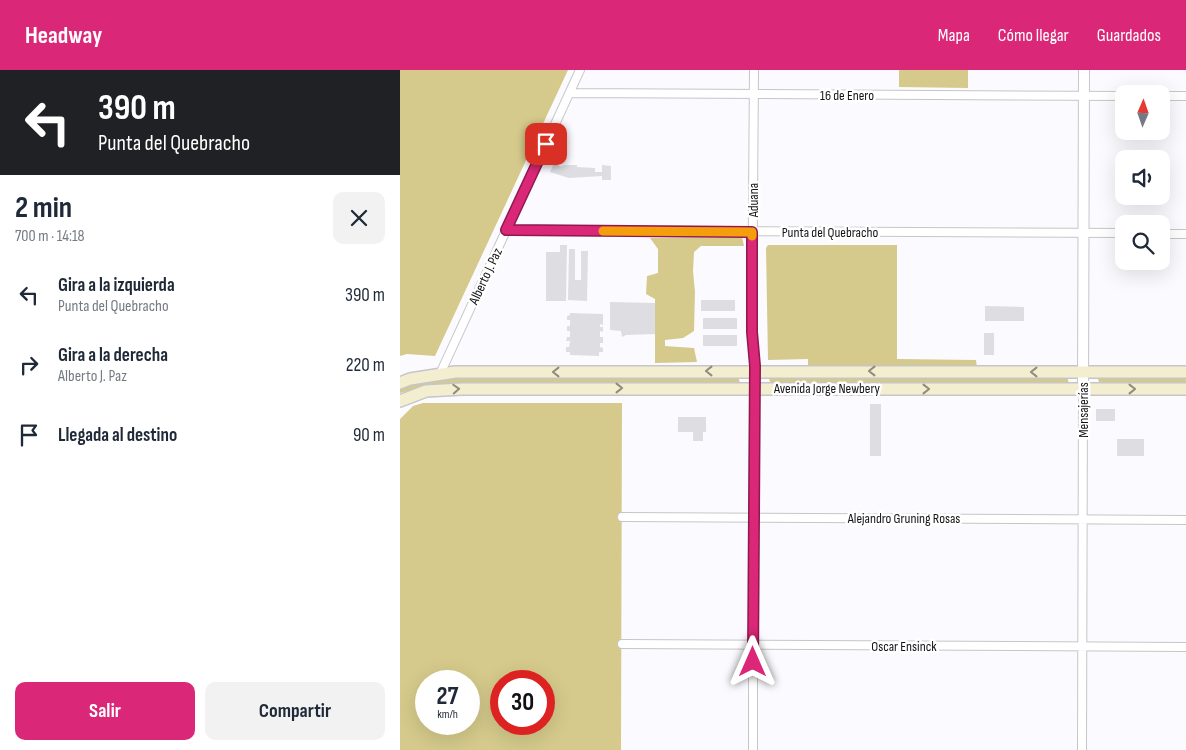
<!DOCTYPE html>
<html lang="es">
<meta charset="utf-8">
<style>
body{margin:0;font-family:"Sofia Sans Condensed",sans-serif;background:#f2f2f3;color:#1f2937;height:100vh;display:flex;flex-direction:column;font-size:19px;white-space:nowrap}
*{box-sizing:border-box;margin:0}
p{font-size:16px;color:#747a83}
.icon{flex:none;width:28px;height:28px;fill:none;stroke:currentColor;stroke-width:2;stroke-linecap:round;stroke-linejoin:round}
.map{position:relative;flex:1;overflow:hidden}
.sheet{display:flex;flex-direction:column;background:#fff;width:400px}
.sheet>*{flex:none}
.guide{background:#202124;color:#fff;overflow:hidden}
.needle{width:32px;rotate:2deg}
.controls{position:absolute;left:715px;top:15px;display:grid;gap:10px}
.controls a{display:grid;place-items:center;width:55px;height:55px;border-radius:10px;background:#fff;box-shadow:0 5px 20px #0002;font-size:25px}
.speed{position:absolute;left:15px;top:600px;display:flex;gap:10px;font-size:25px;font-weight:700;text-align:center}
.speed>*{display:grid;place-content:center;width:65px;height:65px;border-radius:50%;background:#fff;box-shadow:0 5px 20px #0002;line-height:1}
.speed small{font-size:12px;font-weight:400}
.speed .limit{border:8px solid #d22;background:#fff;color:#111}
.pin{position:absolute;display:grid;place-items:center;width:42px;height:42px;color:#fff;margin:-21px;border-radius:10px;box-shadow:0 2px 8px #0006}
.me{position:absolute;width:55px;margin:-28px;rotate:0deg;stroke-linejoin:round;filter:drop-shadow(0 0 4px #0008)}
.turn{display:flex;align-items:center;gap:18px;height:105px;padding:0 15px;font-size:22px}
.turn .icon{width:65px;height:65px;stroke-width:2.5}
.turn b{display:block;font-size:35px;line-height:42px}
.round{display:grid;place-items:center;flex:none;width:52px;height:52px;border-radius:10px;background:#f2f2f3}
.summary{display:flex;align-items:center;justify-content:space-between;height:85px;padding:0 15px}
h1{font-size:30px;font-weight:700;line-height:38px}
.button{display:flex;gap:10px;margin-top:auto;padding:10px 15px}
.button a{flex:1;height:58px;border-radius:10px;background:#db2777;color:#fff;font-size:20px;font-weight:700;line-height:58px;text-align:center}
.button a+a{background:#f2f2f3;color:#1f2937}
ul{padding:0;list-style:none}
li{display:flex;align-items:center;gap:15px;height:70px;padding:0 15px}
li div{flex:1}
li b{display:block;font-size:19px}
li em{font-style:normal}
header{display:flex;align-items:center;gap:30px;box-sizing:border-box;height:70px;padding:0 25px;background:#db2777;color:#fff}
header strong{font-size:24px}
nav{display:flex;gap:28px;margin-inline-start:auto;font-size:18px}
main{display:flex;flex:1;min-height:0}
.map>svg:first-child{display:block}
.green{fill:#d5ca8b;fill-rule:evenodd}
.building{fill:#dedee2}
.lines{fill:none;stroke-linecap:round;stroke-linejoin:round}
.minor-casing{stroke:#c6c5ca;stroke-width:10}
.tertiary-casing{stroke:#c6c5ca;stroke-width:12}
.secondary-casing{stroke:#c6c5ca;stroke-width:14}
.minor{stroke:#fff;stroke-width:8}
.tertiary{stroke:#fff;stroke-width:10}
.secondary{stroke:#f4eed0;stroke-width:11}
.oneway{stroke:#8f8c7c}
.route-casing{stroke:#8e194d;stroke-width:12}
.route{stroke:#db2777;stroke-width:9}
.slow{stroke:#f59e0b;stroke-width:9}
.labels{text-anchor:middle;stroke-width:5;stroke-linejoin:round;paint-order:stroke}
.street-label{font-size:14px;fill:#141416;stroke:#fff}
</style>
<header>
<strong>Headway</strong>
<nav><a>Mapa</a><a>Cómo llegar</a><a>Guardados</a></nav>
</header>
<main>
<section class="sheet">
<div class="guide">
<div class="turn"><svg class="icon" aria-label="left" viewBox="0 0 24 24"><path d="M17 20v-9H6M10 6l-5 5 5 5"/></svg><div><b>390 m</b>Punta del Quebracho</div></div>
</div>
<div class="summary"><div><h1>2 min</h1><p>700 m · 14:18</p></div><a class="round"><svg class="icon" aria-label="close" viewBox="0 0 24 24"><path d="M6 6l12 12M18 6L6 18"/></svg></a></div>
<ul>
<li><svg class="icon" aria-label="left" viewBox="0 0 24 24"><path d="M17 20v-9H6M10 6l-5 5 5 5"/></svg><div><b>Gira a la izquierda</b><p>Punta del Quebracho</p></div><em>390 m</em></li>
<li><svg class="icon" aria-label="right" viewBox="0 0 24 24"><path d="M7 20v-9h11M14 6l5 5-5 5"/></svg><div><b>Gira a la derecha</b><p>Alberto J. Paz</p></div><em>220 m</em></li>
<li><svg class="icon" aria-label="arrive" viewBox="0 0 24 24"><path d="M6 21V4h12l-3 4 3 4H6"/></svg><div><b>Llegada al destino</b></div><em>90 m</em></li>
</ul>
<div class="button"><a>Salir</a><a>Compartir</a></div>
</section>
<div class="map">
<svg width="786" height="680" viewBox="0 0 786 680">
<rect width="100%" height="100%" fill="#fbfafe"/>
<path class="green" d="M0,0h168l-133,286 -28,-2 -7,2z
M499,0h69v18l-69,-1z
M342,167l2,9h-43l-7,6 -1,19 2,21 -1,39 -11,7 -18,2v6l29,2 3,14 -42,1v-64l-9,-5 1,-18 11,-3v-24l-8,-11z
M368,175h129v114l79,1 1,8h-169v-9l-40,1 -2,-112z
M59,305l279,1 2,7 -3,1 -285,-1 -25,3 -27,7v-6l6,-2z
M372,307h295l2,6 -298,1 -2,-5z
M699,307h87v8h-86l-2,-6z
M23,333h199l-1,347h-221v-331l13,-13zM26,611h43v43h-43zM101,611h43v43h-43z"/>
<path class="building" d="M154,93l7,4 4,-2h12v2l18,1v4h7v-7l9,1v14h-9v-4l-33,2 -19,-6z
M160,175h7l-1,56h-20v-49h14z
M169,179h6v31h6v-29h7l-1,50 -19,-1z
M301,230h34v11h-34z
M210,232l45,1v31l-29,1 -4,2 -1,-6 -11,-1z
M585,236l39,1v14h-39z
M170,243l33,1v11l-3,-1v3h3v5l-3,-1v6h3v6h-3v4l3,1v4h-4v4l-29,-1v-3h-4v-5h3l1,-6h-4l1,-4h3v-6h-3v-5h3v-6h-3v-4l3,-1z
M303,248h34v11h-34z
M584,263h10v22h-10z
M303,265h34v11h-34z
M470,334h11v52h-11z
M696,339h19v12h-19z
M278,347h28v15h-3v9h-10v-9h-15z
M717,369h27v17h-27z"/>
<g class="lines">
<defs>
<path id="minor" d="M170,23l554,3
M761,26h25
M106,160l618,3
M761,164h25
M40,304l140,-304
M222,447l564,3
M222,574l564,3
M353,680v-233l2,-146 -3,-39 2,-262
M682,680l1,-361"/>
<path id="tertiary" d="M683,319l1,-319"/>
<path id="secondary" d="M0,313l10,-4 45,-7h731
M0,331l26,-10 36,-2h724"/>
</defs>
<use href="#minor" class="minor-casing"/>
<use href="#tertiary" class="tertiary-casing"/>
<use href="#secondary" class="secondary-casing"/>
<use href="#minor" class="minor"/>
<use href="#tertiary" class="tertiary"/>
<use href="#secondary" class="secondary"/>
</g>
<defs><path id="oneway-chevron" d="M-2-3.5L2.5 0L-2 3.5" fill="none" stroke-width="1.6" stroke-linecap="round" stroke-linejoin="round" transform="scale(1.25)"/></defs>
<g class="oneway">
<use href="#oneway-chevron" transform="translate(309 301) rotate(180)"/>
<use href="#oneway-chevron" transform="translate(472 301) rotate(-180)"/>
<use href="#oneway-chevron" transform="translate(156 302) rotate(180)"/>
<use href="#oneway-chevron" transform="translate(634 302) rotate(-180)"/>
<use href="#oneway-chevron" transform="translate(219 318)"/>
<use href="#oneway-chevron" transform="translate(56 319) rotate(-3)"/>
<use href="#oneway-chevron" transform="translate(526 319)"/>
<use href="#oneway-chevron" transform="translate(732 319)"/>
</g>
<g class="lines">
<defs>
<path id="route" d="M146,74l-40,86 246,2v100l3,34 -2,296"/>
</defs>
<use href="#route" class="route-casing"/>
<use href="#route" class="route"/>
<path class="slow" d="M203,161l149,1v4"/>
</g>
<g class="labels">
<g class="street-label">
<text x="447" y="30">16 de Enero</text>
<text transform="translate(353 130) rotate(-90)" y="5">Aduana</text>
<text x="430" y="167">Punta del Quebracho</text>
<text transform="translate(85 206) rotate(-65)" y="5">Alberto J. Paz</text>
<text x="427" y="323">Avenida Jorge Newbery</text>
<text transform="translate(683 340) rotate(-90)" y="5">Mensajerías</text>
<text x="504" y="453">Alejandro Gruning Rosas</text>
<text x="504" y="581">Oscar Ensinck</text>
</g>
</g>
</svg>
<div class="controls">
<a><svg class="needle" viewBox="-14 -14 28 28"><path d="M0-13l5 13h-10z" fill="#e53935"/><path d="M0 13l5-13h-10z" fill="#747a83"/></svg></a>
<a><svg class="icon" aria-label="sound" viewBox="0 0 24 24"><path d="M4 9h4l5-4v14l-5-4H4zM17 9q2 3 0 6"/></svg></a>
<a><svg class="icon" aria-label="search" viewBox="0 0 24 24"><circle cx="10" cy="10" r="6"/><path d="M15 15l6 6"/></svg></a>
</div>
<div class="speed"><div>27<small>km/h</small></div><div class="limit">30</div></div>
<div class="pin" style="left:146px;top:74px;background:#d93025"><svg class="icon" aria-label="arrive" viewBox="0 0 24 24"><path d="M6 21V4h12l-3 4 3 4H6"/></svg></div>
<svg class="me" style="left:353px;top:592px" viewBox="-20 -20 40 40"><path d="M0-17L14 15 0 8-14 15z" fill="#db2777" stroke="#fff" stroke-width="4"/></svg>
</div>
</main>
